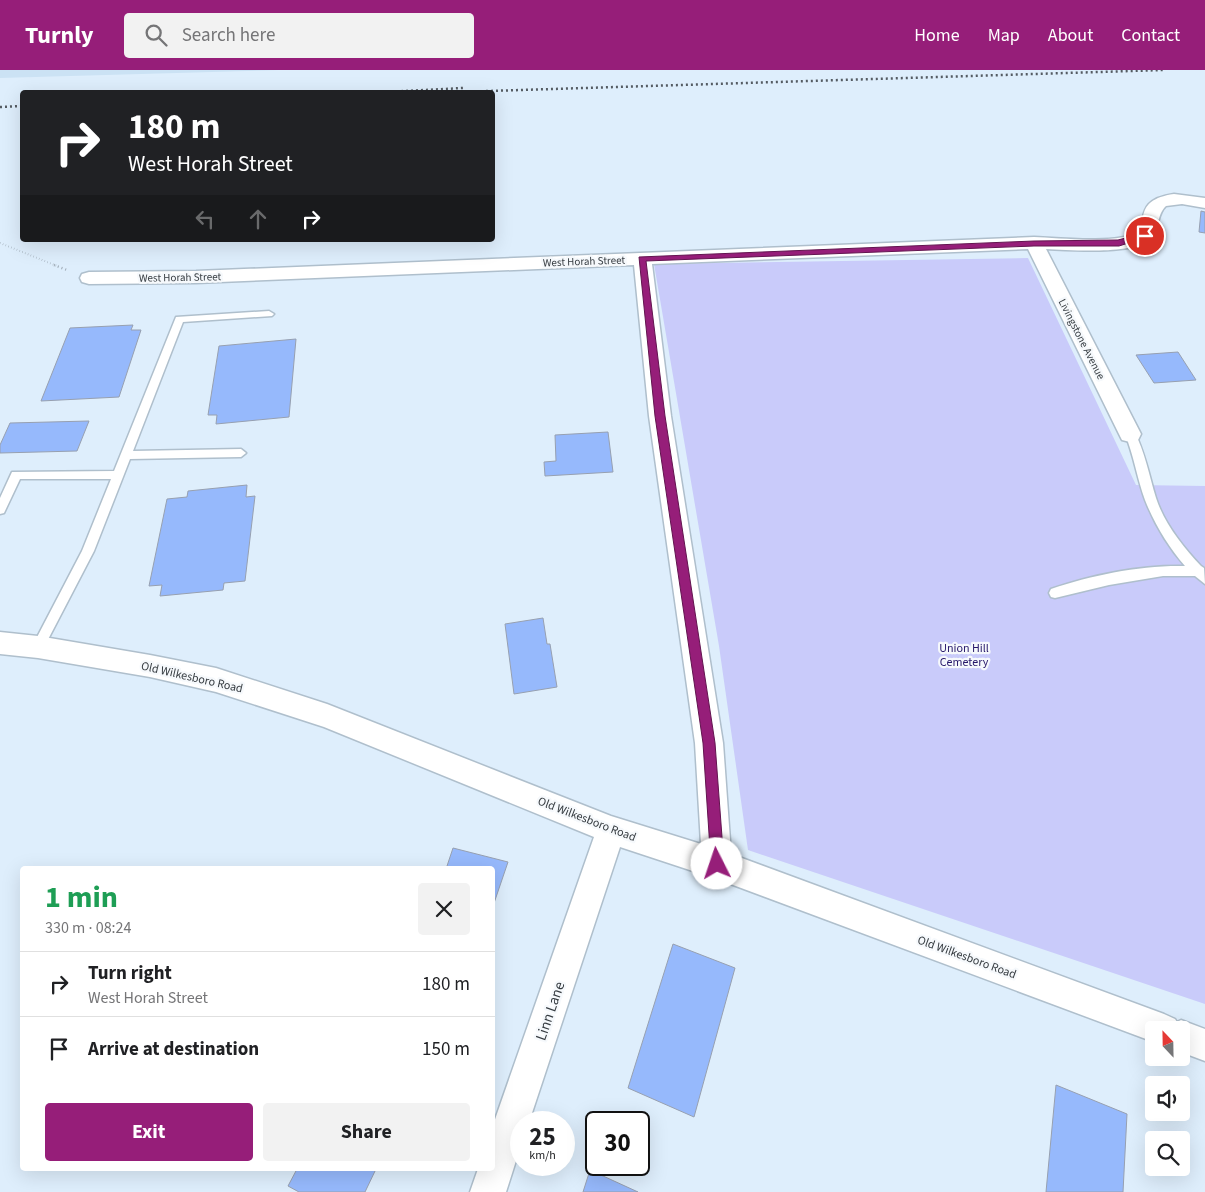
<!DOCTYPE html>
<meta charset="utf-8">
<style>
body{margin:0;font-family:"Source Sans 3",sans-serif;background:#f2f2f2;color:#202124;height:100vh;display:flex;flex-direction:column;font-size:19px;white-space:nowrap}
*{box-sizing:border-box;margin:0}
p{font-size:16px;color:#757577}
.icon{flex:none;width:28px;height:28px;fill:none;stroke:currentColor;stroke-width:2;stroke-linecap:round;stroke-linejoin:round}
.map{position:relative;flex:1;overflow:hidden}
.sheet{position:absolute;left:20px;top:796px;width:475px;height:305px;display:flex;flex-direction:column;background:#fff;border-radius:5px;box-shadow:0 5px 20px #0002}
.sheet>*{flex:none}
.top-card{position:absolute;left:20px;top:20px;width:475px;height:152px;border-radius:5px;box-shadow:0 5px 20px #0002;background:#202124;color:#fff;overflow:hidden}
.needle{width:32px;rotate:338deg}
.buttons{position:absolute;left:1145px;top:951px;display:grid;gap:10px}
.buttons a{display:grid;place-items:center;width:45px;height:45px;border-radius:5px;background:#fff;box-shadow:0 5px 20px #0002;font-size:25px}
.speed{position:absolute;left:510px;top:1041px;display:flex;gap:10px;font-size:25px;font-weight:700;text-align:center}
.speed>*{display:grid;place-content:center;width:65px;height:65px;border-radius:50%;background:#fff;box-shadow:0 5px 20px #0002;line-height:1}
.speed small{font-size:12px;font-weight:400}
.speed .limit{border:2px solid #111;border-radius:8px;background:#fff;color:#111}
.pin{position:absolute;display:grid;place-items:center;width:42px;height:42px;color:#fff;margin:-21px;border:2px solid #fff;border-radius:50%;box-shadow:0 1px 5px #0007}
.me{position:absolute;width:55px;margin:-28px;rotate:356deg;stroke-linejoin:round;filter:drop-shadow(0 0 4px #0008)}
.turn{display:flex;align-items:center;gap:18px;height:105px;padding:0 25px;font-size:22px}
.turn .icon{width:65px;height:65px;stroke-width:2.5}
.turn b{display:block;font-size:35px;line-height:42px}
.lanes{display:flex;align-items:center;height:48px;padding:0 25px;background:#0003;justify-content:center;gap:25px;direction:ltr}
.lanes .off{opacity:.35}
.round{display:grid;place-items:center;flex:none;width:52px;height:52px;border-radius:5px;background:#f2f2f2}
.overview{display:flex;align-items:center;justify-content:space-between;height:85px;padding:0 25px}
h1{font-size:30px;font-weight:700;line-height:38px;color:#1e9e55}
.primary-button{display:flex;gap:10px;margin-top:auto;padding:10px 25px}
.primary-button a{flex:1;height:58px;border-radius:5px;background:#961e79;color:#fff;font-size:20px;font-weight:700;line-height:58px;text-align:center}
.primary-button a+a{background:#f2f2f2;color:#202124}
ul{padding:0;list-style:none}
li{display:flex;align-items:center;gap:15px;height:65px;padding:0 25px;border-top:1px solid #e0e0e0}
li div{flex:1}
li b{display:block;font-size:19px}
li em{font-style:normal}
header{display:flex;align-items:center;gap:30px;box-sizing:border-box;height:70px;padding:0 25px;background:#961e79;color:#fff}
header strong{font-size:24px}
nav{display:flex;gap:28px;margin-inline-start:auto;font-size:18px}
.search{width:350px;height:45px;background:#f2f2f2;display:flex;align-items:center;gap:12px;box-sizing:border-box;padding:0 18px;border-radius:5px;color:#757577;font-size:19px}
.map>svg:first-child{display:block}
.built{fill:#cbe2f4}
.green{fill:#c9cbfa}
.building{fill:#96b9fc;stroke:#97a0b0}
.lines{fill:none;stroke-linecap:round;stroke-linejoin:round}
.lane-casing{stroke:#afbfcc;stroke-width:3}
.street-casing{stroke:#afbfcc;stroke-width:3}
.path-far1{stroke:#9eaab5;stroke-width:2;stroke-dasharray:0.5 2.5;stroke-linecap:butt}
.path{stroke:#9eaab5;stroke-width:2.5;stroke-dasharray:1 3;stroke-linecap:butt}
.lane{fill:#fff;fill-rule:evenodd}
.street{fill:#fff;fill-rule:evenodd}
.rail{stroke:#545b62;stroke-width:2.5;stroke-dasharray:2 3;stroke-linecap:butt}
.route{fill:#961e79;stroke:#62144f}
.labels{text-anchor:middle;stroke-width:4.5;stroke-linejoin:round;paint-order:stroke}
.far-street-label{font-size:11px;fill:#363c41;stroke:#f6f9fc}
.park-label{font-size:12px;fill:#261769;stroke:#f6f9fc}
.street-label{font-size:12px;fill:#363c41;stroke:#f6f9fc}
.near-street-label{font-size:15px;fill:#363c41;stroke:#f6f9fc}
</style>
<header>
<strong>Turnly</strong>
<div class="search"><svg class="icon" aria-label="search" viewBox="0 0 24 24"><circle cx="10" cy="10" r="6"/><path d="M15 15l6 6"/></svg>Search here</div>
<nav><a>Home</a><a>Map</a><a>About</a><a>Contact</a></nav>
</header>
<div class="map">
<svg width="1205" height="1122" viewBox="0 0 1205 1122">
<rect width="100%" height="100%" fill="#deeefc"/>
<path class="built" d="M0,0h279l-279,8z"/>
<path class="green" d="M1028,188l108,227 69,1v518l-457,-154 -29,-204 -65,-382z"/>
<path class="building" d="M1201,141l4,1v21l-6,-1z
M133,255l-2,5h10l-22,67 -78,4 29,-73z
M296,269l-7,78 -73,7 1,-9h-9l11,-69z
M1178,282l18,28 -42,3 -18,-28z
M89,351l-12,30 -77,2v-8l10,-22z
M608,362l5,40 -68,4 -1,-14 12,-1 -1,-26z
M247,415l-1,12 9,-1 -10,85 -21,2 -1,7 -63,6 2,-11 -13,1 18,-87 20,-2 1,-6z
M543,548l4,26h3l7,43 -43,7 -9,-70z
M453,778l55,14 -16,47v-40h-46z
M673,874l62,24 -41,149 -66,-29z
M1056,1015l71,29 -4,78h-77z
M297,1099h79l-11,23h-66l-11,-6z
M590,1100l48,22h-55z"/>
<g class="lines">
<defs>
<path id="lane" d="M269,241l5,3 -2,2 -89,6 -50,129 108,-2 5,4 -5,4 -111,2 -36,92 -52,100 -4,2 -4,-2 -2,-4 2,-4 48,-92 29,-72h-91l-16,34 -4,1v-16l12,-26 102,-1 62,-154z
M1130,360l4,1c11,21 15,44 22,67 8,25 27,49 45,68l3,2 1,16 -10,-8h-32l-54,9 -54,13 -4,-1 -2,-4 2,-4c41,-14 90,-24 134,-23 -16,-18 -31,-43 -40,-66 -8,-22 -11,-44 -20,-66z"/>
<path id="street" d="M1174,124l31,4v10l-23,-4 -16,2c-10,9 -6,25 -17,34 -19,15 -79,10 -103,9l95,185 -3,6 -8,2 -8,-2 -3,-6 -91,-185 -376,15 19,152 52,327 8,111 433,160 11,5 2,3 4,-2 24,9v32l-24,-9v-22h-27v12l-437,-163 -97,-32 -91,275h-8v23l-15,47h-36l8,-23h14v-41l102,-291 -270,-110 -108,-35 -66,-15 -112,-19 -38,-4v-22l38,4 112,19 66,13 111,36 284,112 90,28 -6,-101 -46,-327 -15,-151 -438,18 -107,1 -7,-2 -2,-4 2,-4 7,-2 107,-1 838,-34c23,1 82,7 101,-4 15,-8 -4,-33 39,-39z"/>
</defs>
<use href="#lane" class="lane-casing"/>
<use href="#street" class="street-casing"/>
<path class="path-far1" d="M0,173l57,23"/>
<path class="path" d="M54,195l13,5"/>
<use href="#lane" class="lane"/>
<use href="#street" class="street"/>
<path class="rail" d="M386,22l77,-4
M456,22l707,-22
M0,37l22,-1"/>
</g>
<path class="route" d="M1145,163l2,1v3l-28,9h-85l-388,15 19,155 50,327 9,121 -2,5 -5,2 -4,-2 -2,-5 -8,-121 -48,-327 -16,-159 395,-16 84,-1z"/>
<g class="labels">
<g class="far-street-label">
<text transform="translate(584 191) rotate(-2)" y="4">West Horah Street</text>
<text transform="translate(180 207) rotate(-1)" y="4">West Horah Street</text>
<text transform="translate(1082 269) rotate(63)" y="4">Livingstone Avenue</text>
</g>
<g class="park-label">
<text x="964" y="582">Union Hill<tspan x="964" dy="14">Cemetery</tspan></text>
</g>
<g class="street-label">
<text transform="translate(192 607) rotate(13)" y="4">Old Wilkesboro Road</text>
<text transform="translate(587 749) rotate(21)" y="4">Old Wilkesboro Road</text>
<text transform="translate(967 887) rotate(20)" y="4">Old Wilkesboro Road</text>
</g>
<g class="near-street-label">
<text transform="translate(550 941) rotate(-71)" y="5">Linn Lane</text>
</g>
</g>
</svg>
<div class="buttons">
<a><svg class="needle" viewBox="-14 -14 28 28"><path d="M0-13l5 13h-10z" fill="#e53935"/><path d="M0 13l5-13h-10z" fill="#757577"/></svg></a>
<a><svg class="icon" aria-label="sound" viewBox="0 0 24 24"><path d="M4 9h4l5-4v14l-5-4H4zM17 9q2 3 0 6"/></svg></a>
<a><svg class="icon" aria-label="search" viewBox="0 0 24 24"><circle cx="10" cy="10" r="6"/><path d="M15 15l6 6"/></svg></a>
</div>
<div class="speed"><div>25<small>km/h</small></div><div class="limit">30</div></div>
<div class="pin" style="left:1145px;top:166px;background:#d93025"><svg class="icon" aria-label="arrive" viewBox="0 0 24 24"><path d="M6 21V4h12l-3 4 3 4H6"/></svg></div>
<svg class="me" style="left:717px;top:794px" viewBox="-20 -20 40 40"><circle r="19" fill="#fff"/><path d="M0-13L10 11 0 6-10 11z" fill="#961e79"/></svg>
<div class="top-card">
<div class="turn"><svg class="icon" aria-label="right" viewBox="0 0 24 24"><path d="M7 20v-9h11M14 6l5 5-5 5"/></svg><div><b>180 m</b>West Horah Street</div></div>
<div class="lanes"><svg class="icon off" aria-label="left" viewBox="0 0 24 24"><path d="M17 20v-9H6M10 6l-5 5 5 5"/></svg><svg class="icon off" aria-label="ahead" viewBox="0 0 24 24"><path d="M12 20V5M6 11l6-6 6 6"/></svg><svg class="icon" aria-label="right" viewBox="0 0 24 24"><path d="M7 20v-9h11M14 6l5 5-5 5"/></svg></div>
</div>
<section class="sheet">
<div class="overview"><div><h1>1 min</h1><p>330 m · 08:24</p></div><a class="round"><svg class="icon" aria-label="close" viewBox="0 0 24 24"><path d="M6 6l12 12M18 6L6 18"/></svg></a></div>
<ul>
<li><svg class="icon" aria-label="right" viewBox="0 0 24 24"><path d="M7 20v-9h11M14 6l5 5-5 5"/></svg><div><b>Turn right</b><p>West Horah Street</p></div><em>180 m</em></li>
<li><svg class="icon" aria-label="arrive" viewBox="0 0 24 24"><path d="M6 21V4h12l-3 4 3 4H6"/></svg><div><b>Arrive at destination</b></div><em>150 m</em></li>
</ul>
<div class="primary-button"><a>Exit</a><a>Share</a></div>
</section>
</div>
